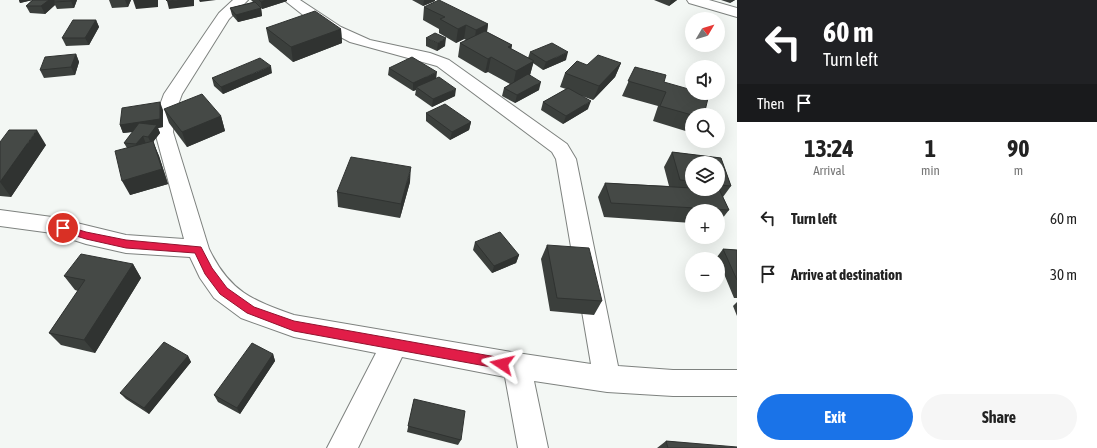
<!DOCTYPE html>
<meta charset="utf-8">
<style>
body{margin:0;font-family:"Asap Condensed",sans-serif;background:#f6f6f6;color:#222;height:100vh;display:flex;flex-direction:column;font-size:15px;white-space:nowrap}
*{box-sizing:border-box;margin:0}
p{font-size:13px;color:#767676}
.icon{flex:none;width:22px;height:22px;fill:none;stroke:currentColor;stroke-width:2;stroke-linecap:round;stroke-linejoin:round}
.map{position:relative;flex:1;overflow:hidden}
.drawer{display:flex;flex-direction:column;background:#fff;width:360px}
.drawer>*{flex:none}
.top-card{background:#202124;color:#fff;overflow:hidden}
.needle{width:26px;rotate:52deg}
.tools{position:absolute;left:685px;top:12px;display:grid;gap:8px}
.tools a{display:grid;place-items:center;width:40px;height:40px;border-radius:50%;background:#fff;box-shadow:0 4px 16px #0002;font-size:20px}
.pin{position:absolute;display:grid;place-items:center;width:34px;height:34px;color:#fff;margin:-17px;border:2px solid #fff;border-radius:50%;box-shadow:0 1px 4px #0007}
.me{position:absolute;width:44px;margin:-22px;rotate:280deg;stroke-linejoin:round;filter:drop-shadow(0 0 3px #0008)}
.turn{display:flex;align-items:center;gap:14px;height:84px;padding:0 20px;font-size:18px}
.turn .icon{width:52px;height:52px;stroke-width:2.5}
.turn b{display:block;font-size:28px;line-height:34px}
.then{display:flex;align-items:center;height:38px;padding:0 20px;background:#0003;gap:8px;font-size:15px}
.eta{display:flex;justify-content:space-evenly;align-items:center;height:68px;text-align:center}
.eta b{font-size:24px;font-weight:700;line-height:28px}
.button{display:flex;gap:8px;margin-top:auto;padding:8px 20px}
.button a{flex:1;height:46px;border-radius:24px;background:#1a73e8;color:#fff;font-size:16px;font-weight:700;line-height:46px;text-align:center}
.button a+a{background:#f6f6f6;color:#222}
ul{padding:0;list-style:none}
li{display:flex;align-items:center;gap:12px;height:56px;padding:0 20px}
li div{flex:1}
li b{display:block;font-size:15px}
li em{font-style:normal}
main{display:flex;flex:1;min-height:0}
.map>svg:first-child{display:block}
.lines{fill:none;stroke-linecap:round;stroke-linejoin:round}
.minor-casing{stroke:#7e827f;stroke-width:2}
.minor{fill:#fff;fill-rule:evenodd}
.wall{fill:#3b3f3c;fill-rule:evenodd}
.shaded-wall{fill:#303331}
.building{fill:#454946;stroke:#303331}
.route{fill:#e11d48;stroke:#92132f}
</style>
<main>
<div class="map">
<svg width="737" height="448" viewBox="0 0 737 448">
<rect width="100%" height="100%" fill="#f3f7f4"/>
<g class="lines">
<defs>
<path id="minor" d="M233,0h15l-19,19 -47,75 -7,19 -2,19 36,117c21,43 43,51 85,66l223,38 74,11 -35,-205 -4,-7 -115,-86 -87,-24 -38,-20 -28,-22h16l41,27 29,13 60,13 19,7 118,84 9,15 42,207 55,4h64v26h-64l-66,-4 -73,-11 14,67h-30l-13,-71 -103,-20 -44,91h-31l49,-95 -82,-16 -53,-19 -27,-20 -14,-20 -10,-21 -64,-4 -40,-9 -34,-11 -52,-7v-16l52,7 74,18 58,4 -29,-107 2,-19 7,-19 44,-65 11,-16z
M687,0h22l28,8v9l-48,-14z"/>
</defs>
<use href="#minor" class="minor-casing"/>
<use href="#minor" class="minor"/>
</g>
<path class="wall" d="M19,0h58l-3,8 -17,1 -2,-4 -10,9 -15,-1 -4,-7 6,-6 -12,3z
M109,0h22l-3,7 -16,1z
M251,0h36v1l-25,8 -1,-1 1,8 -24,6 -6,-7 -2,-7 23,-6z
M412,0h23v1l-12,5z
M654,0h23l-8,6z
M721,0h14l-5,3z
M424,7l64,17 -1,8 25,13 -1,4 17,9 2,-6 36,8 -23,10 -10,-7 -3,12 9,15 -24,13 -13,-7 2,-8 6,-4 -22,-12 -3,1 -27,-16 2,-14 6,-3 -2,-1 -8,4 -17,-10v-4l-16,-9z
M96,20l3,7 -10,18 -23,1 -4,-8z
M266,28l75,1 1,14 -49,19 -24,-20z
M426,38l19,8 -8,5 -11,-5z
M76,54l3,8 -4,13 -31,3 -4,-8z
M621,63l-6,14 -22,23 -14,-5 9,14 -25,15 -22,-14 2,-8 23,-13 -6,-2 5,-14 22,-8z
M635,67l29,15 28,33v18l-39,-12 5,-15 -36,-10z
M389,68l47,11 19,17 -23,11 -17,-12 1,-5 -3,1 -25,-16z
M272,73l-49,21 -9,-8 -2,-8z
M164,109l57,7 4,15 -38,16 -18,-24z
M163,110v17l-5,1 2,5 -7,9 6,14 9,28 -38,11 -3,-47 -3,-5 9,-11 -10,1 -3,-8z
M426,113l45,9 -2,8 -19,10 -24,-19z
M0,142l46,3 -35,52 -11,-1z
M672,152l49,6 10,28 -8,11 6,13 -11,14v-13h-26v12l-88,-6 -6,-20 7,-14 64,3 -5,-19zM692,163h26v26h-26z
M410,182l-10,36 -62,-11 -1,-15z
M475,242l44,13 -3,8 -24,10 -19,-23z
M547,245l55,56 -8,14 -44,-4 -9,-52z
M723,249l14,1v48h-3l-17,-41z
M133,264l8,14 -46,75 -34,-8 -12,-12 29,-42 -3,-1 -11,-14z
M737,302v14l-4,-10z
M273,354l2,7 -35,53 -22,-12 -4,-7z
M188,356l3,6 -42,52 -23,-15 -6,-6z
M414,399l47,41 -3,5 -51,-13z
M666,441l71,7h-80z"/>
<path class="shaded-wall" d="M19,0h14l-13,3z
M49,0h6l-1,2 1,3 -10,9 -4,-8z
M71,0h6l-3,8 -3,-7z
M125,0h6l-3,7z
M133,0h25v7l-22,2z
M178,0h16v6l-25,3 -2,-8z
M199,0h17l-16,2z
M266,0h21v1l-25,8 -1,-7z
M424,0h11v1l-12,5z
M671,0h6l-8,6z
M732,0h3l-5,3z
M261,8l1,8 -24,6 -2,-7z
M96,20l3,7 -10,18 -4,-7z
M488,24l-2,14 -12,6 2,-14z
M466,25l-2,14 -8,4 2,-14z
M341,29l1,14 -49,19 -2,-15z
M446,38l-1,8 -8,5 1,-8z
M512,45l-3,14 -1,-12z
M568,52l-2,8 -23,10 3,-8z
M76,54l3,8 -4,13 -4,-8z
M491,57l-3,15 -3,1 3,-14z
M534,61l-4,14 -17,11 3,-15z
M621,63l-6,14 -22,23 6,-14z
M271,66l1,7 -49,21 -2,-7z
M437,72l-1,8 -20,7v3l-3,1v-8z
M541,82l-2,8 -24,13 2,-8z
M456,89l-1,7 -23,11 1,-8z
M591,101l-3,8 -25,15 3,-8z
M160,102l3,8v17l-5,1 2,5 -7,9 6,14 9,28 -38,11 -8,-14 30,-36 -4,-8 6,-8 -31,4 -3,-8z
M221,116l4,15 -38,16 -5,-15z
M471,122l-2,8 -19,10 2,-8z
M37,130l9,15 -35,52 -11,-15z
M143,136l3,8 -6,8 -4,-8z
M411,167l-1,15 -10,36 1,-14z
M519,255l-3,8 -24,10 2,-7z
M133,264l8,14 -46,75 -11,-13z
M273,354l2,7 -35,53 -3,-6z
M188,356l3,6 -42,52 -5,-6z"/>
<path class="building" d="M33,0h16l-8,6h-15z
M54,0h17v1l-17,1z
M166,0h12l-11,1z
M259,0h7l-5,2z
M439,0l49,24 -12,6 -10,-5 -8,4 -18,-10 5,-2 -21,-10z
M255,2l6,6 -25,7 -6,-7z
M315,11l26,18 -50,18 -25,-19z
M73,20h23l-11,18h-23z
M485,31l27,14 -4,2 26,14 -18,10 -25,-14 -3,2 -28,-16z
M435,33l11,5 -8,5 -12,-5z
M552,43l16,9 -22,10 -16,-10z
M76,54l-5,13 -31,3 5,-13z
M598,55l23,8 -22,23 -34,-13 12,-12 10,4z
M412,57l25,15 -24,11 -24,-15z
M260,58l11,8 -50,21 -9,-9z
M635,67l31,8 -2,7 28,8v3h12l5,1 -5,21h-12l-32,-9 6,-14 -38,-11z
M528,74l13,8 -24,13 -13,-7z
M439,77l17,12 -23,10 -17,-12z
M568,88l23,13 -25,15 -23,-14z
M202,94l19,22 -39,16 -18,-23z
M160,102v17l-40,6 2,-17z
M445,104l26,18 -19,10 -26,-19z
M139,123l18,2 -9,12 -5,-1 -7,8 -12,-1z
M9,130h28l-37,52v-40z
M153,141l9,28 -40,12 -7,-30z
M672,152l49,6 10,28 -13,-1v-22h-26v18l-12,-1z
M351,157l60,10 -10,37 -64,-12z
M605,183l87,5v1h27l10,21 -118,-7z
M500,232l19,23 -25,11 -19,-24z
M547,245l42,3 13,53 -45,-3z
M723,249l14,1v30z
M81,254l52,10 -49,76 -35,-7 36,-53 -21,-4z
M164,342l24,14 -44,52 -24,-15z
M252,343l21,11 -36,54 -23,-13z
M414,399l51,12 -4,29 -53,-14z
M666,441l71,6v1h-69z"/>
<path class="route" d="M63,225l23,7 40,8 75,7 11,21 15,20 27,19 40,14 208,37 3,2 2,4 -2,3 -3,2 -208,-38 -47,-18 -27,-19 -15,-20 -10,-21 -69,-5 -40,-9 -26,-8 -1,-3z"/>
</svg>
<div class="tools">
<a><svg class="needle" viewBox="-14 -14 28 28"><path d="M0-13l5 13h-10z" fill="#e53935"/><path d="M0 13l5-13h-10z" fill="#767676"/></svg></a>
<a><svg class="icon" aria-label="sound" viewBox="0 0 24 24"><path d="M4 9h4l5-4v14l-5-4H4zM17 9q2 3 0 6"/></svg></a>
<a><svg class="icon" aria-label="search" viewBox="0 0 24 24"><circle cx="10" cy="10" r="6"/><path d="M15 15l6 6"/></svg></a>
<a><svg class="icon" aria-label="layers" viewBox="0 0 24 24"><path d="M12 4l9 5-9 5-9-5zM3 14l9 5 9-5"/></svg></a>
<a>+</a>
<a>−</a>
</div>
<div class="pin" style="left:63px;top:228px;background:#d93025"><svg class="icon" aria-label="arrive" viewBox="0 0 24 24"><path d="M6 21V4h12l-3 4 3 4H6"/></svg></div>
<svg class="me" style="left:502px;top:364px" viewBox="-20 -20 40 40"><path d="M0-17L14 15 0 8-14 15z" fill="#e11d48" stroke="#fff" stroke-width="4"/></svg>
</div>
<section class="drawer">
<div class="top-card">
<div class="turn"><svg class="icon" aria-label="left" viewBox="0 0 24 24"><path d="M17 20v-9H6M10 6l-5 5 5 5"/></svg><div><b>60 m</b>Turn left</div></div>
<div class="then">Then<svg class="icon" aria-label="arrive" viewBox="0 0 24 24"><path d="M6 21V4h12l-3 4 3 4H6"/></svg></div>
</div>
<div class="eta">
<div><b>13:24</b><p>Arrival</p></div>
<div><b>1</b><p>min</p></div>
<div><b>90</b><p>m</p></div>
</div>
<ul>
<li><svg class="icon" aria-label="left" viewBox="0 0 24 24"><path d="M17 20v-9H6M10 6l-5 5 5 5"/></svg><div><b>Turn left</b></div><em>60 m</em></li>
<li><svg class="icon" aria-label="arrive" viewBox="0 0 24 24"><path d="M6 21V4h12l-3 4 3 4H6"/></svg><div><b>Arrive at destination</b></div><em>30 m</em></li>
</ul>
<div class="button"><a>Exit</a><a>Share</a></div>
</section>
</main>
